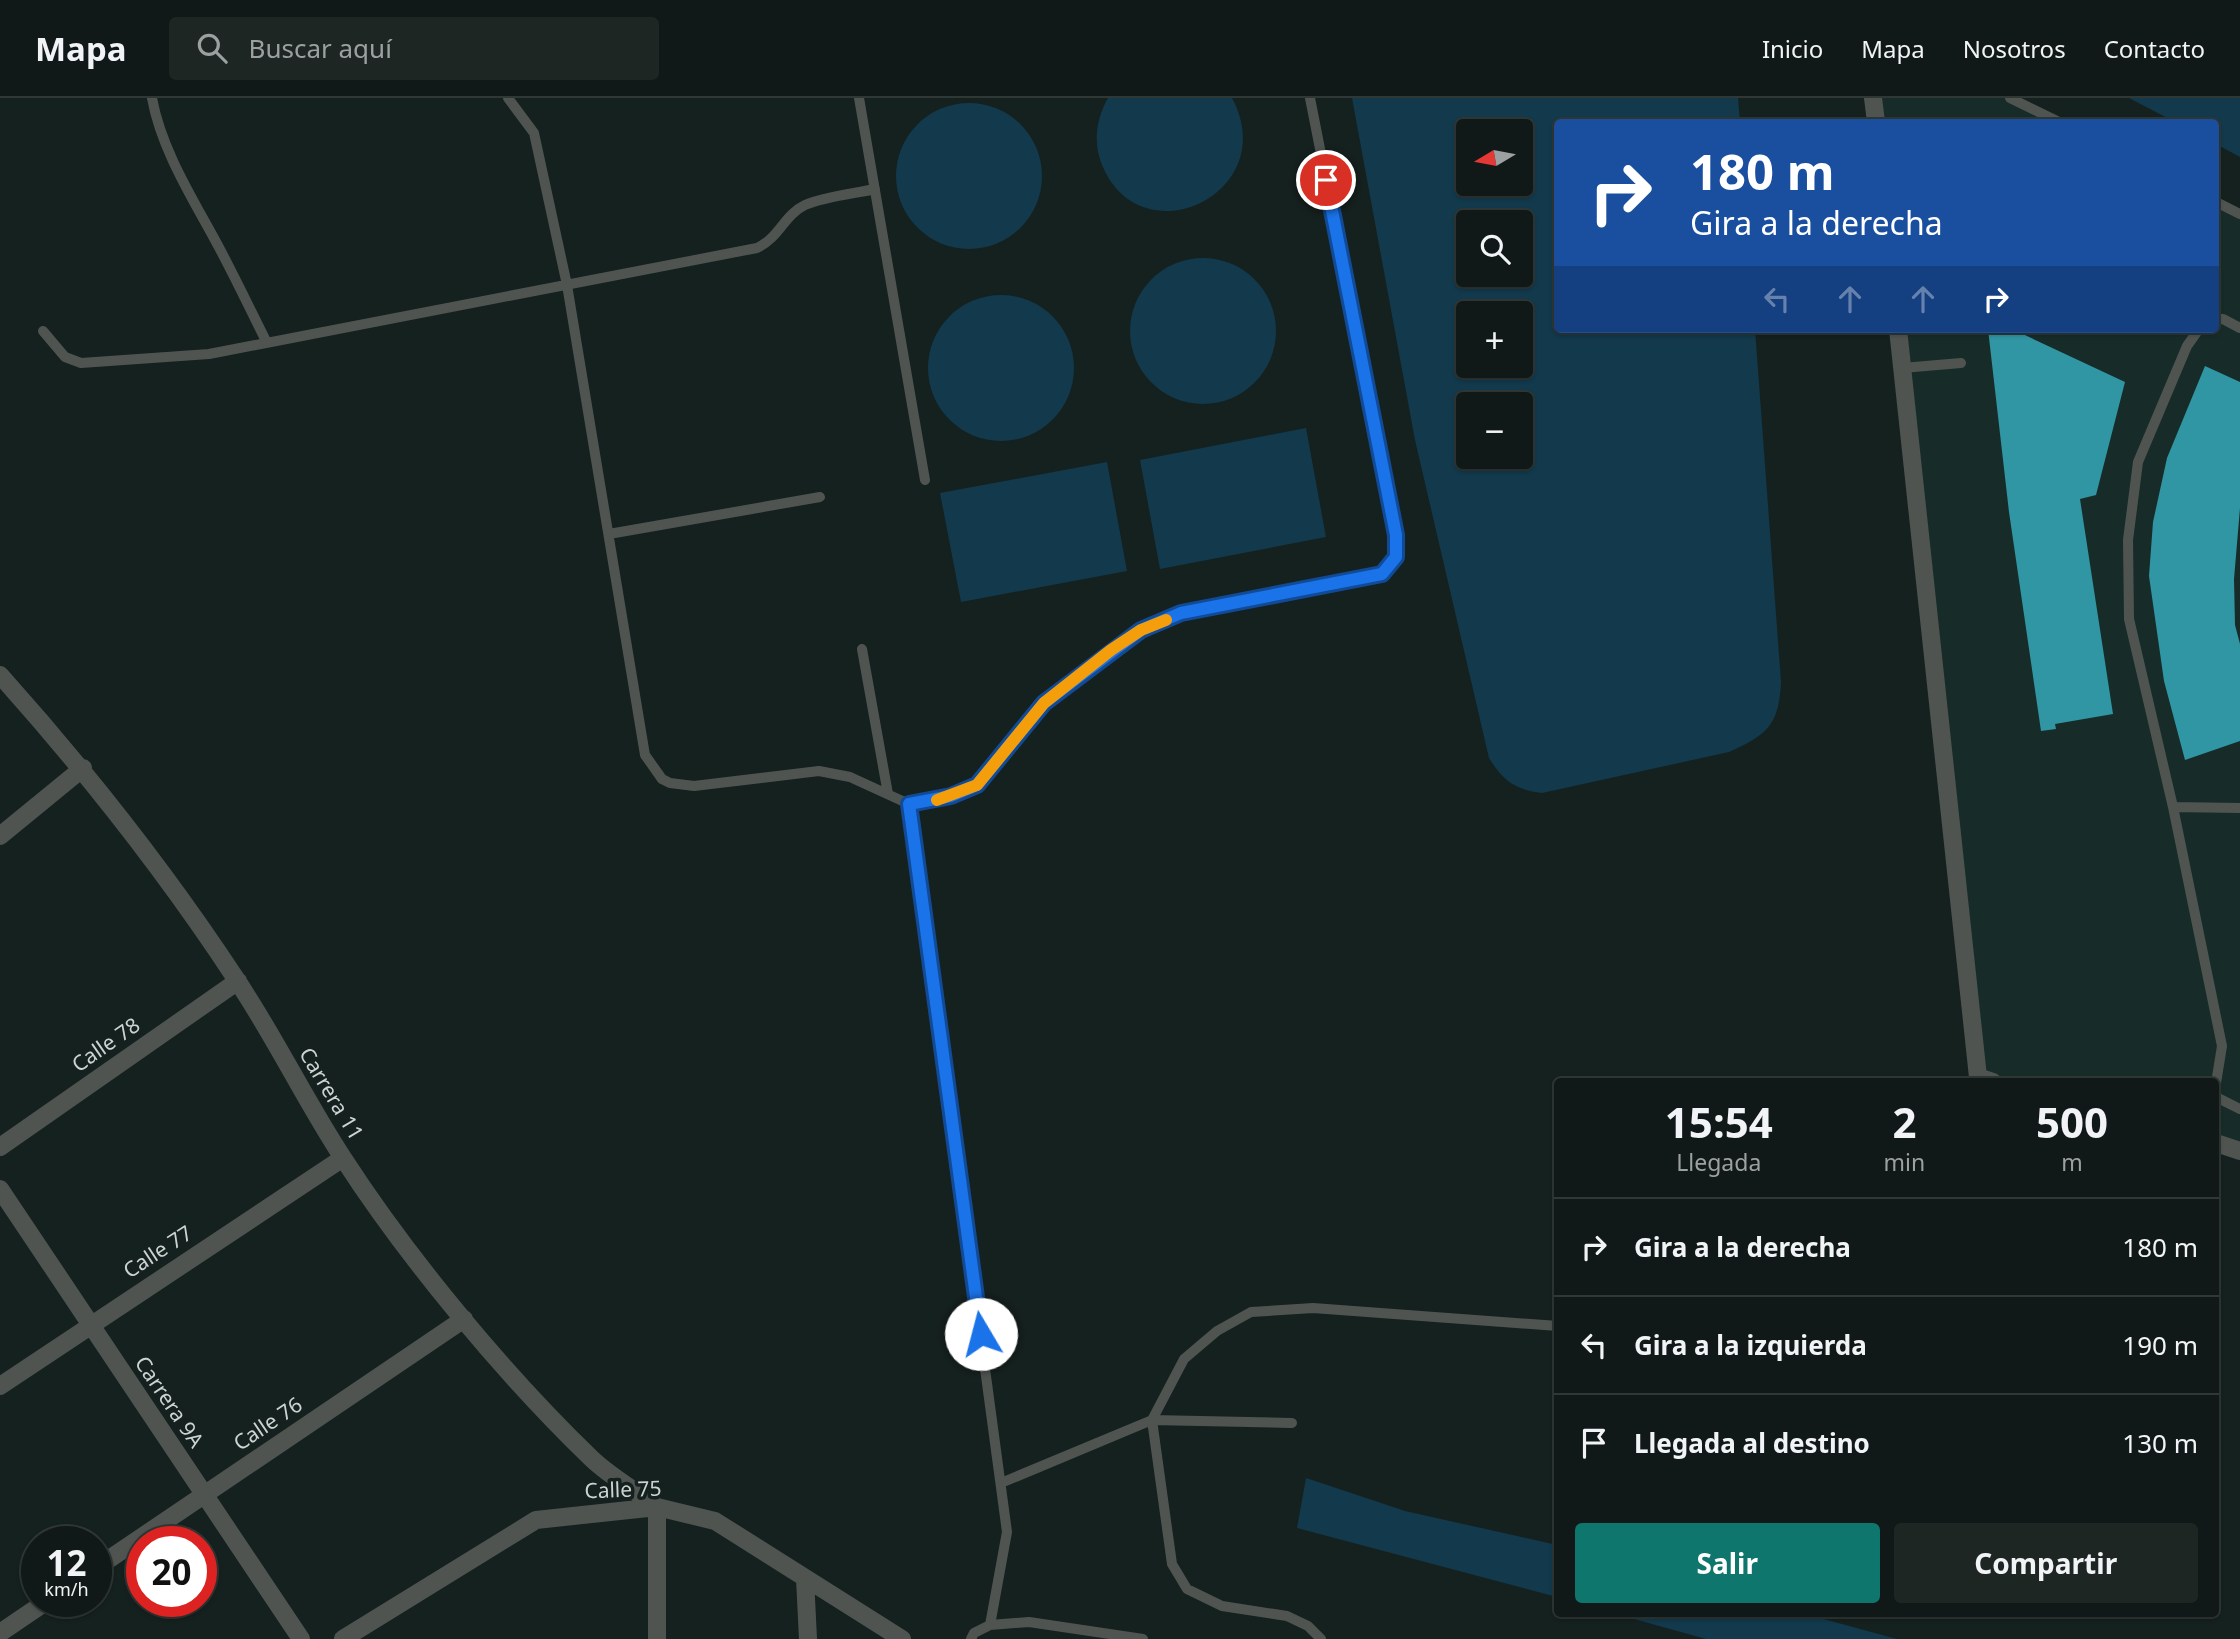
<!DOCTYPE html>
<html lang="es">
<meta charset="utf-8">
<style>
body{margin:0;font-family:"Noto Sans",sans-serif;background:#1e2624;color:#f1f3f6;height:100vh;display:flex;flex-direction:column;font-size:26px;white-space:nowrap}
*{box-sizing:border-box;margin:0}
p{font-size:23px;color:#9ca0a1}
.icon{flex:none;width:38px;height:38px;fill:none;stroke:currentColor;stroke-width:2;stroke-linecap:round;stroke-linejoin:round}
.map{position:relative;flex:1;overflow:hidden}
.side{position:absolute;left:1554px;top:980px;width:665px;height:539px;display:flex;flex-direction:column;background:#101917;border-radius:7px;box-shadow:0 2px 5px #0004,0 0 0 2px #303836}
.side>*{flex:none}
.hud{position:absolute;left:1554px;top:21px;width:665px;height:214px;border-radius:7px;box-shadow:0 2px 5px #0004,0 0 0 2px #303836;background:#1a4fa0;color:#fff;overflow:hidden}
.needle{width:46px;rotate:260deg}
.buttons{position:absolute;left:1456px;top:21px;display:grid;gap:14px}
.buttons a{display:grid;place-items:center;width:77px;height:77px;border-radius:7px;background:#101917;box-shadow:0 2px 5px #0004,0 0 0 2px #303836;font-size:35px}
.speed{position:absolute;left:21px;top:1428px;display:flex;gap:14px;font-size:35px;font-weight:700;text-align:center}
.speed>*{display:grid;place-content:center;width:91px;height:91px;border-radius:50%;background:#101917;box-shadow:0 2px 5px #0004,0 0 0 2px #303836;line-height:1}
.speed small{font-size:18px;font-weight:400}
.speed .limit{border:10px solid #d22;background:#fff;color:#111}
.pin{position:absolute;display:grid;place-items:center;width:60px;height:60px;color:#fff;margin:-30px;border:4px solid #fff;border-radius:50%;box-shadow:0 2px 7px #0007}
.me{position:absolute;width:77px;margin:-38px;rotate:352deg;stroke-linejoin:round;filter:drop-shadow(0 0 5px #0008)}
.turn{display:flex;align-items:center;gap:24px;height:147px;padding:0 21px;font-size:32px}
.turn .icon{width:91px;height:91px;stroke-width:2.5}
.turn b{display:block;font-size:49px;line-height:60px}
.lanes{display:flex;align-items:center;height:66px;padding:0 21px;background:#0003;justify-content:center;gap:35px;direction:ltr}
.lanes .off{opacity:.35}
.eta{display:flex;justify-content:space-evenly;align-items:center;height:119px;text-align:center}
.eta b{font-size:42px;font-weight:700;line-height:49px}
.action{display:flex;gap:14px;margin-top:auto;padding:14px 21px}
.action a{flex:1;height:80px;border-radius:7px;background:#0f766e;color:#fff;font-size:28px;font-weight:700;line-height:80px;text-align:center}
.action a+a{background:#1e2624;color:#f1f3f6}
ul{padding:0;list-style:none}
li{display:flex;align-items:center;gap:21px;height:98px;padding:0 21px;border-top:2px solid #303836}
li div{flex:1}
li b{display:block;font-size:26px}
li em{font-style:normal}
header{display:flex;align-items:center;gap:42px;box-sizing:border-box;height:98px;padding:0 35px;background:#101917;border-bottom:2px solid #303836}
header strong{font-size:33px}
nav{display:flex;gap:38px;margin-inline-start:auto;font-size:24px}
.search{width:490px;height:63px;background:#1e2624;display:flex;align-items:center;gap:18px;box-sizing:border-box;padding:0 24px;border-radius:7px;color:#9ca0a1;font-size:26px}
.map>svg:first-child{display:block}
.built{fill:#172c28}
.water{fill:#12394c;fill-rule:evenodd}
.building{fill:#3096a3}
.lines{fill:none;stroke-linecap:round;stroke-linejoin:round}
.lane{stroke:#4f5451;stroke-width:10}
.street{stroke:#4f5451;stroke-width:18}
.route-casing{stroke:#114b97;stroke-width:18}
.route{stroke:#1a73e8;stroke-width:12}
.slow{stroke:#f59e0b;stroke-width:12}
.labels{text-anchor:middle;stroke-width:7;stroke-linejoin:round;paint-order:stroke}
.street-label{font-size:21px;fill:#ccd4d2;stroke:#15211f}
</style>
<header>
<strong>Mapa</strong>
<div class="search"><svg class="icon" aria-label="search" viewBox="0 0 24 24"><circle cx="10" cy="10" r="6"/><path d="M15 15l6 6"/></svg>Buscar aquí</div>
<nav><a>Inicio</a><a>Mapa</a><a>Nosotros</a><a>Contacto</a></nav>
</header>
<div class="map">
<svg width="2240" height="1541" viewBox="0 0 2240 1541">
<rect width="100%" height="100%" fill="#15211f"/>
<path class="built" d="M1873,0h137l49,24h-183z
M2216,104l24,12v937l-24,-8v-61h-223l-15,-5 -80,-748h318z"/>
<path class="water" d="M1108,0h124c51,95 -91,162 -130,67 -9,-22 -6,-46 6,-67z
M1352,0h386l2,24h-182v207h197l26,353c-2,43 -14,53 -52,70l-187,41c-26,-3 -39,-12 -53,-35l-74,-318zM1521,33v53h-53v-53zM1521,124v53h-53v-53zM1521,215v53h-53v-53zM1521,306v53h-53v-53z
M2129,0h111v59l-24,-13v-22h-41z
M896 78a73 73 0 1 1 146 0a73 73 0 1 1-146 0Z
M1130 233a73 73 0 1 1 146 0a73 73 0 1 1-146 0Z
M928 270a73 73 0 1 1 146 0a73 73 0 1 1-146 0Z
M1306,330l20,109 -166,32 -20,-109z
M1107,364l20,109 -166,31 -21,-109z
M1306,1380l99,33 152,34v52l-260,-69z
M1616,1516h189l92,25h-191z"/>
<path class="building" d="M1988,231h24l113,53 -29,113 -16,4 33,215 -58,10 1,5 -15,2 -32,-219z
M2205,268l35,16v126l-6,71 1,46 5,19v97l-55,19 -21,-79 -15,-105 4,-54 14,-64z"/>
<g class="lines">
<path class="lane" d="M152,0c9,50 39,98 63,142 18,33 34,67 51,101
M508,0l26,35 33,152 78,470 17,24 8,4 24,3 125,-15 31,6 59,27 18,-2 50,-17 67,-82 97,-73 40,-17 201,-39 14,-17v-22l-86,-437
M859,0l66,382
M2010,0l49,24
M2216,104l24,12
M2216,221h7l17,9
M2199,231l-12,17 -49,116 -10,78 1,79 44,188 49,239 -6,37
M43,233l22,26 16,6 128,-9 548,-106c22,-10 27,-33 48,-43 21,-9 48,-11 70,-16
M1902,270l59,-5
M609,436l211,-37
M862,551l26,145
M909,706l98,728 -17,93 -16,8 -3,6
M2173,709l67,1
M2216,999l24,12
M1001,1385l151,-63 140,3
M990,1527l39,-3 114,17
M1321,1541l-13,-13 -21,-10 -65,-10 -35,-17 -15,-25 -20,-144 32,-61 33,-28 34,-19 62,-4 245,18"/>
<path class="street" d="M1873,0l3,24
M1898,231l80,748 15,5
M0,577c86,96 165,196 236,304 39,58 69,121 107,179 66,102 162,217 249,301 19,18 44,32 65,48
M0,738l83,-68
M2216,1045l24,8
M0,1049l238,-166
M0,1091l301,450
M0,1288l343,-228
M657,1409v132
M96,1470l368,-249
M805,1480l3,61
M0,1535l47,-32
M343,1541l193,-119 121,-13 58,14 187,118"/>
</g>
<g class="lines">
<defs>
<path id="route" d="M981,1236l-72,-530 42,-8 26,-11 67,-82 97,-73 40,-17 201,-39 14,-17v-22l-70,-355"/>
</defs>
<use href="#route" class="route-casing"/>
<use href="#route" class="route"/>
<path class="slow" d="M937,702l40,-15 67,-82 67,-53 30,-20 25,-10"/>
</g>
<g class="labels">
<g class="street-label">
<text transform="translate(106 947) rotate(-35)" y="7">Calle 78</text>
<text transform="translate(331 996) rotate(59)" y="7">Carrera 11</text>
<text transform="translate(158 1154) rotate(-33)" y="7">Calle 77</text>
<text transform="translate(169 1304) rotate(56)" y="7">Carrera 9A</text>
<text transform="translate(268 1326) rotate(-34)" y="7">Calle 76</text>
<text transform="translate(623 1392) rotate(-2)" y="7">Calle 75</text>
</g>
</g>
</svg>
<div class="buttons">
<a><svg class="needle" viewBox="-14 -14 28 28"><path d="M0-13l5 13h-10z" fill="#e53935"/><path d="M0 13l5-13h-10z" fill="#9ca0a1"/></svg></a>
<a><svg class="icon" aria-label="search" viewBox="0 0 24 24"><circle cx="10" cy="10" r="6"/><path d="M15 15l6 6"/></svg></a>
<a>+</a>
<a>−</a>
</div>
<div class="speed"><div>12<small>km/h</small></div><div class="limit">20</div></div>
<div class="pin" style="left:1326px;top:82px;background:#d93025"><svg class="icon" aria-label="arrive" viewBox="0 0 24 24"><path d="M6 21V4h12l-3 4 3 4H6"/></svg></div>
<svg class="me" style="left:981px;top:1236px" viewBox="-20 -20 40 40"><circle r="19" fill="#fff"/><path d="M0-13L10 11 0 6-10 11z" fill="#1a73e8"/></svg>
<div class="hud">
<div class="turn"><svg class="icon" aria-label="right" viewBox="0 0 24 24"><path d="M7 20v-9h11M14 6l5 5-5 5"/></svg><div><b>180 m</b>Gira a la derecha</div></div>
<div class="lanes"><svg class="icon off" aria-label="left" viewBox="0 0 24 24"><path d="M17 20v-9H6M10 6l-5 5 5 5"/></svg><svg class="icon off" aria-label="ahead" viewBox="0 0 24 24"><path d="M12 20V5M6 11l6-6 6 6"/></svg><svg class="icon off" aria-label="ahead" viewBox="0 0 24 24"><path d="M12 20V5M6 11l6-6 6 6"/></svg><svg class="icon" aria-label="right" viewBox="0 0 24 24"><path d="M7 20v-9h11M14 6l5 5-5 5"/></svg></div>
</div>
<section class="side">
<div class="eta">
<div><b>15:54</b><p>Llegada</p></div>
<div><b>2</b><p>min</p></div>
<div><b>500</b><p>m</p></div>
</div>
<ul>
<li><svg class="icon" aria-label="right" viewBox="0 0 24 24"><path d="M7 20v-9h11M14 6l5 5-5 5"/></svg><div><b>Gira a la derecha</b></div><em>180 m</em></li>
<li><svg class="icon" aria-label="left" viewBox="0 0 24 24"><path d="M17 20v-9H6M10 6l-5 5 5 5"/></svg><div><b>Gira a la izquierda</b></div><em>190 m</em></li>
<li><svg class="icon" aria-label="arrive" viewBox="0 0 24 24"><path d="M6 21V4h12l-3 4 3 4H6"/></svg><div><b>Llegada al destino</b></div><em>130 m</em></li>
</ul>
<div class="action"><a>Salir</a><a>Compartir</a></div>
</section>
</div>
